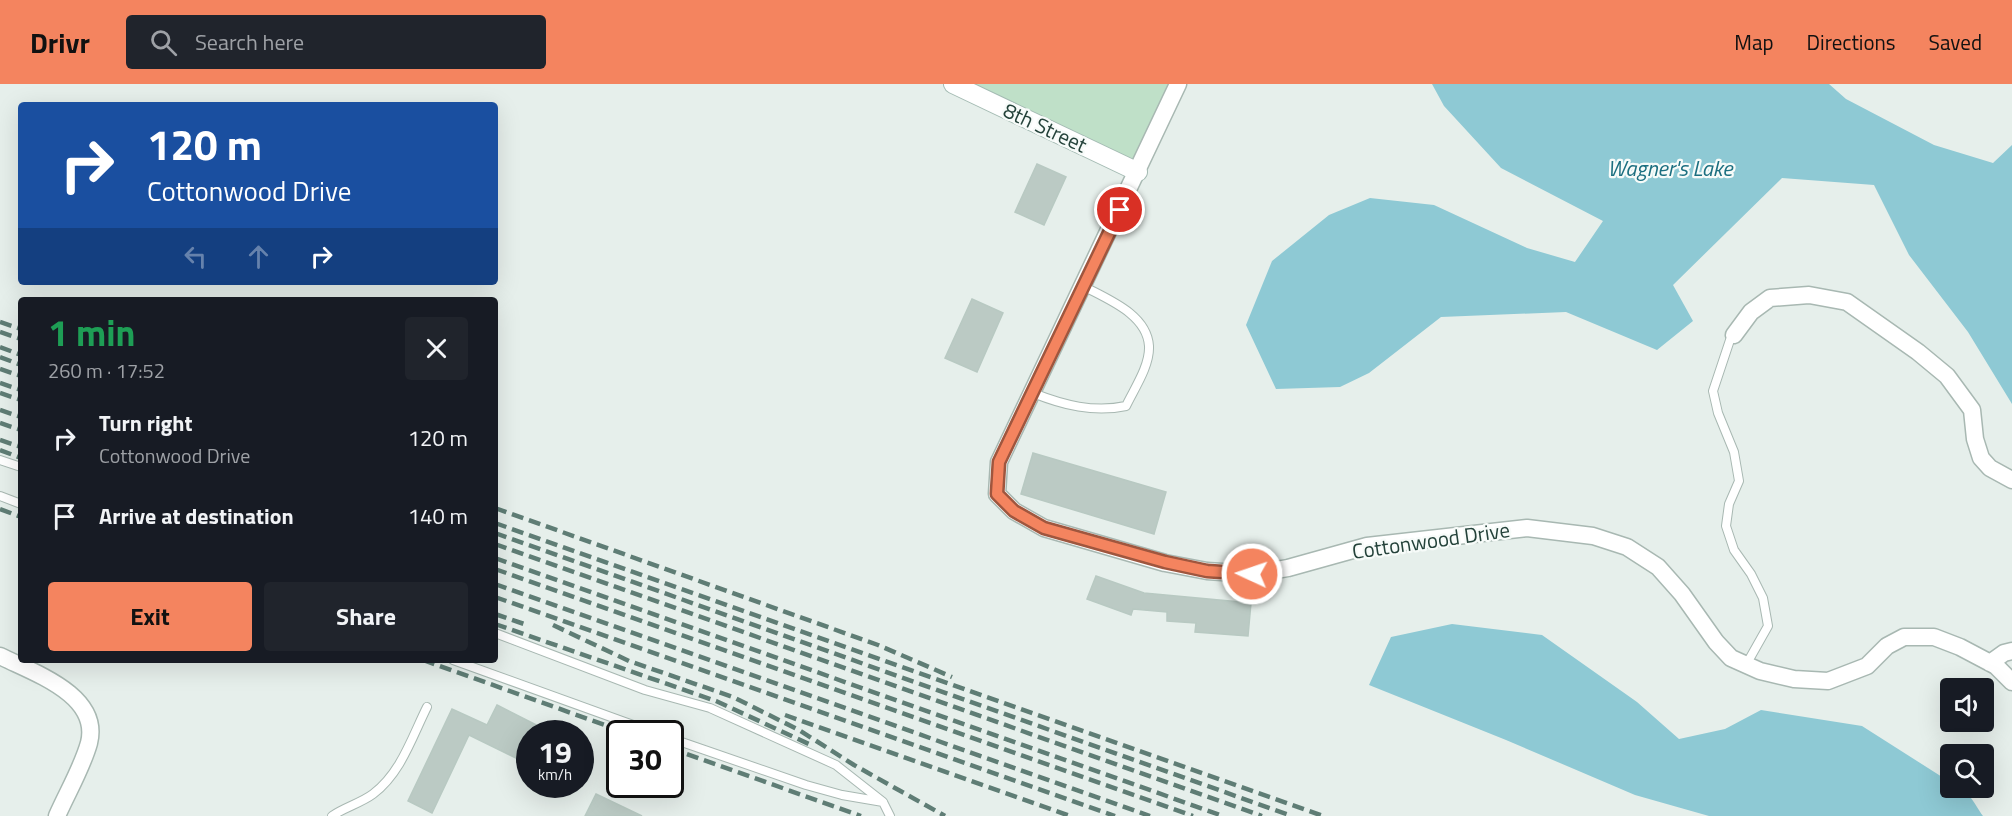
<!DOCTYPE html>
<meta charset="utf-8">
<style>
body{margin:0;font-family:"Titillium Web",sans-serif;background:#20242c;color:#f1f3f6;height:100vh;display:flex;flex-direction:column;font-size:22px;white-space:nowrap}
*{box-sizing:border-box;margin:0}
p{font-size:20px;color:#9ea1a6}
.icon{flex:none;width:33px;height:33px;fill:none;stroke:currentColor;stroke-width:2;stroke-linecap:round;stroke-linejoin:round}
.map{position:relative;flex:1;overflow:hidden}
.panel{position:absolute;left:18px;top:213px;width:480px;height:366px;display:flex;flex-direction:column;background:#171b24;border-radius:6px;box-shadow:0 6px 24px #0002}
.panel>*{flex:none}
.top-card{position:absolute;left:18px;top:18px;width:480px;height:183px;border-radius:6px;box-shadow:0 6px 24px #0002;background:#1a4fa0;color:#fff;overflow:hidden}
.tools{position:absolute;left:1940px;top:594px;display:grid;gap:12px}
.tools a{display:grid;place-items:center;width:54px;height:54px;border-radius:6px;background:#171b24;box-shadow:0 6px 24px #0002;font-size:30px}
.speed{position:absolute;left:516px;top:636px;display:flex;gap:12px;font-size:30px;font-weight:700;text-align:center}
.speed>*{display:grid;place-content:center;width:78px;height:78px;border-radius:50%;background:#171b24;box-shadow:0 6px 24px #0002;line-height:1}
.speed small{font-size:15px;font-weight:400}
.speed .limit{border:3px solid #111;border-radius:9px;background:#fff;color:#111}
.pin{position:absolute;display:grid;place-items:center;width:51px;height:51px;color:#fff;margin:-26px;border:3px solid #fff;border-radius:50%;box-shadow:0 2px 6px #0007}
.me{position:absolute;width:66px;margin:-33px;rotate:273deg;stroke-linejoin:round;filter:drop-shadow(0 0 4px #0008)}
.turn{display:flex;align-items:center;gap:21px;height:126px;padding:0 30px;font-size:27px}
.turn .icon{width:78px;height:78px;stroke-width:2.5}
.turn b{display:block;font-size:42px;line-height:51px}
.lanes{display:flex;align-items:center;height:57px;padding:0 30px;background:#0003;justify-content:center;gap:30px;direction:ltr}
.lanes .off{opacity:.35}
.round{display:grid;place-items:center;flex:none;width:63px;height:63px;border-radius:6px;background:#20242c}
.headline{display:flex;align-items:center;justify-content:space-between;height:102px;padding:0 30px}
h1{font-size:36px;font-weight:700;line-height:45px;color:#1e9e55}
.primary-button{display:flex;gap:12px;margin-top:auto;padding:12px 30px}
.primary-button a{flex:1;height:69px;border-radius:6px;background:#f4845f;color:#111;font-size:24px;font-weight:700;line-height:69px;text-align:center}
.primary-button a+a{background:#20242c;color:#f1f3f6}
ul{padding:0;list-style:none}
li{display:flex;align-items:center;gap:18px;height:78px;padding:0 30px}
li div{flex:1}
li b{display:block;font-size:22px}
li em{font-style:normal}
header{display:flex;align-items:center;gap:36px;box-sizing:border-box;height:84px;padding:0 30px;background:#f4845f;color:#111}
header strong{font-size:28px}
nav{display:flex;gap:33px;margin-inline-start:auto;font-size:21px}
.search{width:420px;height:54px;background:#20242c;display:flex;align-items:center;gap:15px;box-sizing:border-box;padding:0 21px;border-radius:6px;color:#9ea1a6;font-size:22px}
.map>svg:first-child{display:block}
.green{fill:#bfe0c8}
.water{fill:#8ec9d4}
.building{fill:#bbcac4;stroke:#b8c9c2;stroke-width:1.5}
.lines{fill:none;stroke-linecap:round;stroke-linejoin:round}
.lane-casing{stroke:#a8b8b2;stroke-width:10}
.street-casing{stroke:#a8b8b2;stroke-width:19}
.secondary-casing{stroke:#a4bbb3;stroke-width:20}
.lane{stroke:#fff;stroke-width:8}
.street{stroke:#fff;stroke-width:16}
.secondary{stroke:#fff;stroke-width:18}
.rail{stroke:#5f7d75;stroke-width:4.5;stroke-dasharray:12 6;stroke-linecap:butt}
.route-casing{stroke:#9f563e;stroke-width:15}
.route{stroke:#f4845f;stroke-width:10}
.labels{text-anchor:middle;stroke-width:4.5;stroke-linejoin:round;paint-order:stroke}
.street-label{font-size:21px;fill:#24423a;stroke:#f7fbf9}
.water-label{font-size:22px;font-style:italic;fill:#1c6f80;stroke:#f7fbf9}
</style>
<header>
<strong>Drivr</strong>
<div class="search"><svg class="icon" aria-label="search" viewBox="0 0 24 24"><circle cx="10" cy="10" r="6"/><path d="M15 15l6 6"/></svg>Search here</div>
<nav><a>Map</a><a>Directions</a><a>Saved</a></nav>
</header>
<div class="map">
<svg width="2012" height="732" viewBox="0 0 2012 732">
<rect width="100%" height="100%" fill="#e6efeb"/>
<path class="green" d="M953,0h225l-40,88z"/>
<path class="water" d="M1432,0h397l17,15 88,46 59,18 19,-18v259l-44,-72 -59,-77 -35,-70 -92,-7 -109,107 20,36 -36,29 -91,-38 -125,5 -72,56 -29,14 -64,2 -30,-64 26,-64 57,-46 41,-17 64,7 93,43 48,14 28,-41 -102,-53 -57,-62z
M1452,540l90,11 95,67 42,37 46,-10 36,-19 101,16 88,56v6c19,0 23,14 33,28h-274l-74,-21 -129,-55 -137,-55 22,-48z"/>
<path class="building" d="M1037,80l29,13 -22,48 -29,-13z
M972,215l31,14 -26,59 -32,-14z
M1033,369l133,39 -12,42 -133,-40z
M1096,492l48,17 107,10 -3,33 -53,-4 1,-9 -29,-2v-9l-34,-3 -2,6 -44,-16z
M497,621l57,29h-24v31l-61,-30 -37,78 -24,-12 44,-92 35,16z
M596,710l46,22h-57z"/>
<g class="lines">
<defs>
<path id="lane" d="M1734,251l-4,5 -17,51 5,22 16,39 5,29 -10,23 -3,22 8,24 17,24 12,24 5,28 -22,39
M1033,309c30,12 61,20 93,13 8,-17 24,-40 23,-60 -2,-32 -42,-47 -66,-60
M0,376l21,7
M0,412l21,8
M495,549l150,57 65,18 126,57 47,37
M453,576l205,74
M670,654l136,47 36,10 41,7 7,14
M332,732c13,-9 29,-13 41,-22 28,-21 39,-57 54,-87"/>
<path id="street" d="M1178,0l-179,378 -2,32 17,17 30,17 121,35 42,8 45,3 36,-6 79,-22 160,-18 66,8 34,11 31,20 24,27 34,48 15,16 29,13 34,8 34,2 39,-15 20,-20 17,-9h30l26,10 36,19 16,16
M1734,251l17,-23 19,-14 39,-3 38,7 71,50 29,24 25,34 3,29 6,19 9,10 22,12
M0,572c34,17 101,39 89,87 -7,25 -22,50 -32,73
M1990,579l14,-10 8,-2"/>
<path id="secondary" d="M953,0l185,88"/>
</defs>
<use href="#lane" class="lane-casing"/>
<use href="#street" class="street-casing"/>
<use href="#secondary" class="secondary-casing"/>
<use href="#lane" class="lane"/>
<use href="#street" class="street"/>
<use href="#secondary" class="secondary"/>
<path class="rail" d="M0,238l21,7
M0,248l21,7
M0,263l21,8
M0,273l21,8
M0,285l21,7
M0,299l21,7
M0,309l21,7
M0,326l21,7
M0,339l21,7
M0,356l21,7
M0,366l21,8
M495,424l383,137 74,32
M0,425l21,8
M495,439l828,293
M495,449l797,283
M495,460l767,272
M495,474l728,258
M495,485l698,247
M495,500l655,232
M495,513l620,219
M495,530l32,11
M495,540l221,77 95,44
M553,541l76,36 104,36 66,33 55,35 91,51
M423,576l207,74
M785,631l285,101
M670,664l191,68"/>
</g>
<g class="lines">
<defs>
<path id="route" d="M1120,126l-121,252 -2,32 17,17 30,17 121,34 42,9 45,3"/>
</defs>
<use href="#route" class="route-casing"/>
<use href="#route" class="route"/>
</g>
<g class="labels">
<g class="street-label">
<text transform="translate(1045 44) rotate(25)" y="7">8th Street</text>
<text transform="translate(1431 457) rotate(-8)" y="7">Cottonwood Drive</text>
</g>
<g class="water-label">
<text x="1670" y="92">Wagner's Lake</text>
</g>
</g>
</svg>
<div class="tools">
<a><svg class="icon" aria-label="sound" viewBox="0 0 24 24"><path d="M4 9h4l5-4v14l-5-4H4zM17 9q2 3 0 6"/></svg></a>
<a><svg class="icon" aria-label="search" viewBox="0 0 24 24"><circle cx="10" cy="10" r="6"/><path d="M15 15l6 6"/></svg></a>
</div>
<div class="speed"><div>19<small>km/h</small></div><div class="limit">30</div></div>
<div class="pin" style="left:1120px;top:126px;background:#d93025"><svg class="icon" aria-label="arrive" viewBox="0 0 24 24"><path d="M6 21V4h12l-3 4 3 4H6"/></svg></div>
<svg class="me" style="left:1252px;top:490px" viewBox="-20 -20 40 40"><circle r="17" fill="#f4845f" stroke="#fff" stroke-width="3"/><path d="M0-11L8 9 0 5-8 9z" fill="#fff"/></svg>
<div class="top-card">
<div class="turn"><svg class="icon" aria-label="right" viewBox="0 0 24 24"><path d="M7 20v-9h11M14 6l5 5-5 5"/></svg><div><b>120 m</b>Cottonwood Drive</div></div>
<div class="lanes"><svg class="icon off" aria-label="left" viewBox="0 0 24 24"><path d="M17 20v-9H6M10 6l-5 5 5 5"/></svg><svg class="icon off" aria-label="ahead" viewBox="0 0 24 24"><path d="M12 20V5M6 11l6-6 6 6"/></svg><svg class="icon" aria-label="right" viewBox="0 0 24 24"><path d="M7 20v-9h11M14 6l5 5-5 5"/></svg></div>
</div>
<section class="panel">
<div class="headline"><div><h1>1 min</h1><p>260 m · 17:52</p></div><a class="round"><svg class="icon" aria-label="close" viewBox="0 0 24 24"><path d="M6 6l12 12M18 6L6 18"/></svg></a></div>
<ul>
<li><svg class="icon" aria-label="right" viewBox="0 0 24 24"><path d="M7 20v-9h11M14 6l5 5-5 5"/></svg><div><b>Turn right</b><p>Cottonwood Drive</p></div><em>120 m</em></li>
<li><svg class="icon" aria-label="arrive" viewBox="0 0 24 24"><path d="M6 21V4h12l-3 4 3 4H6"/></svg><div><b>Arrive at destination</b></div><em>140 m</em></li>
</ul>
<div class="primary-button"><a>Exit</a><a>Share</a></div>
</section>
</div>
